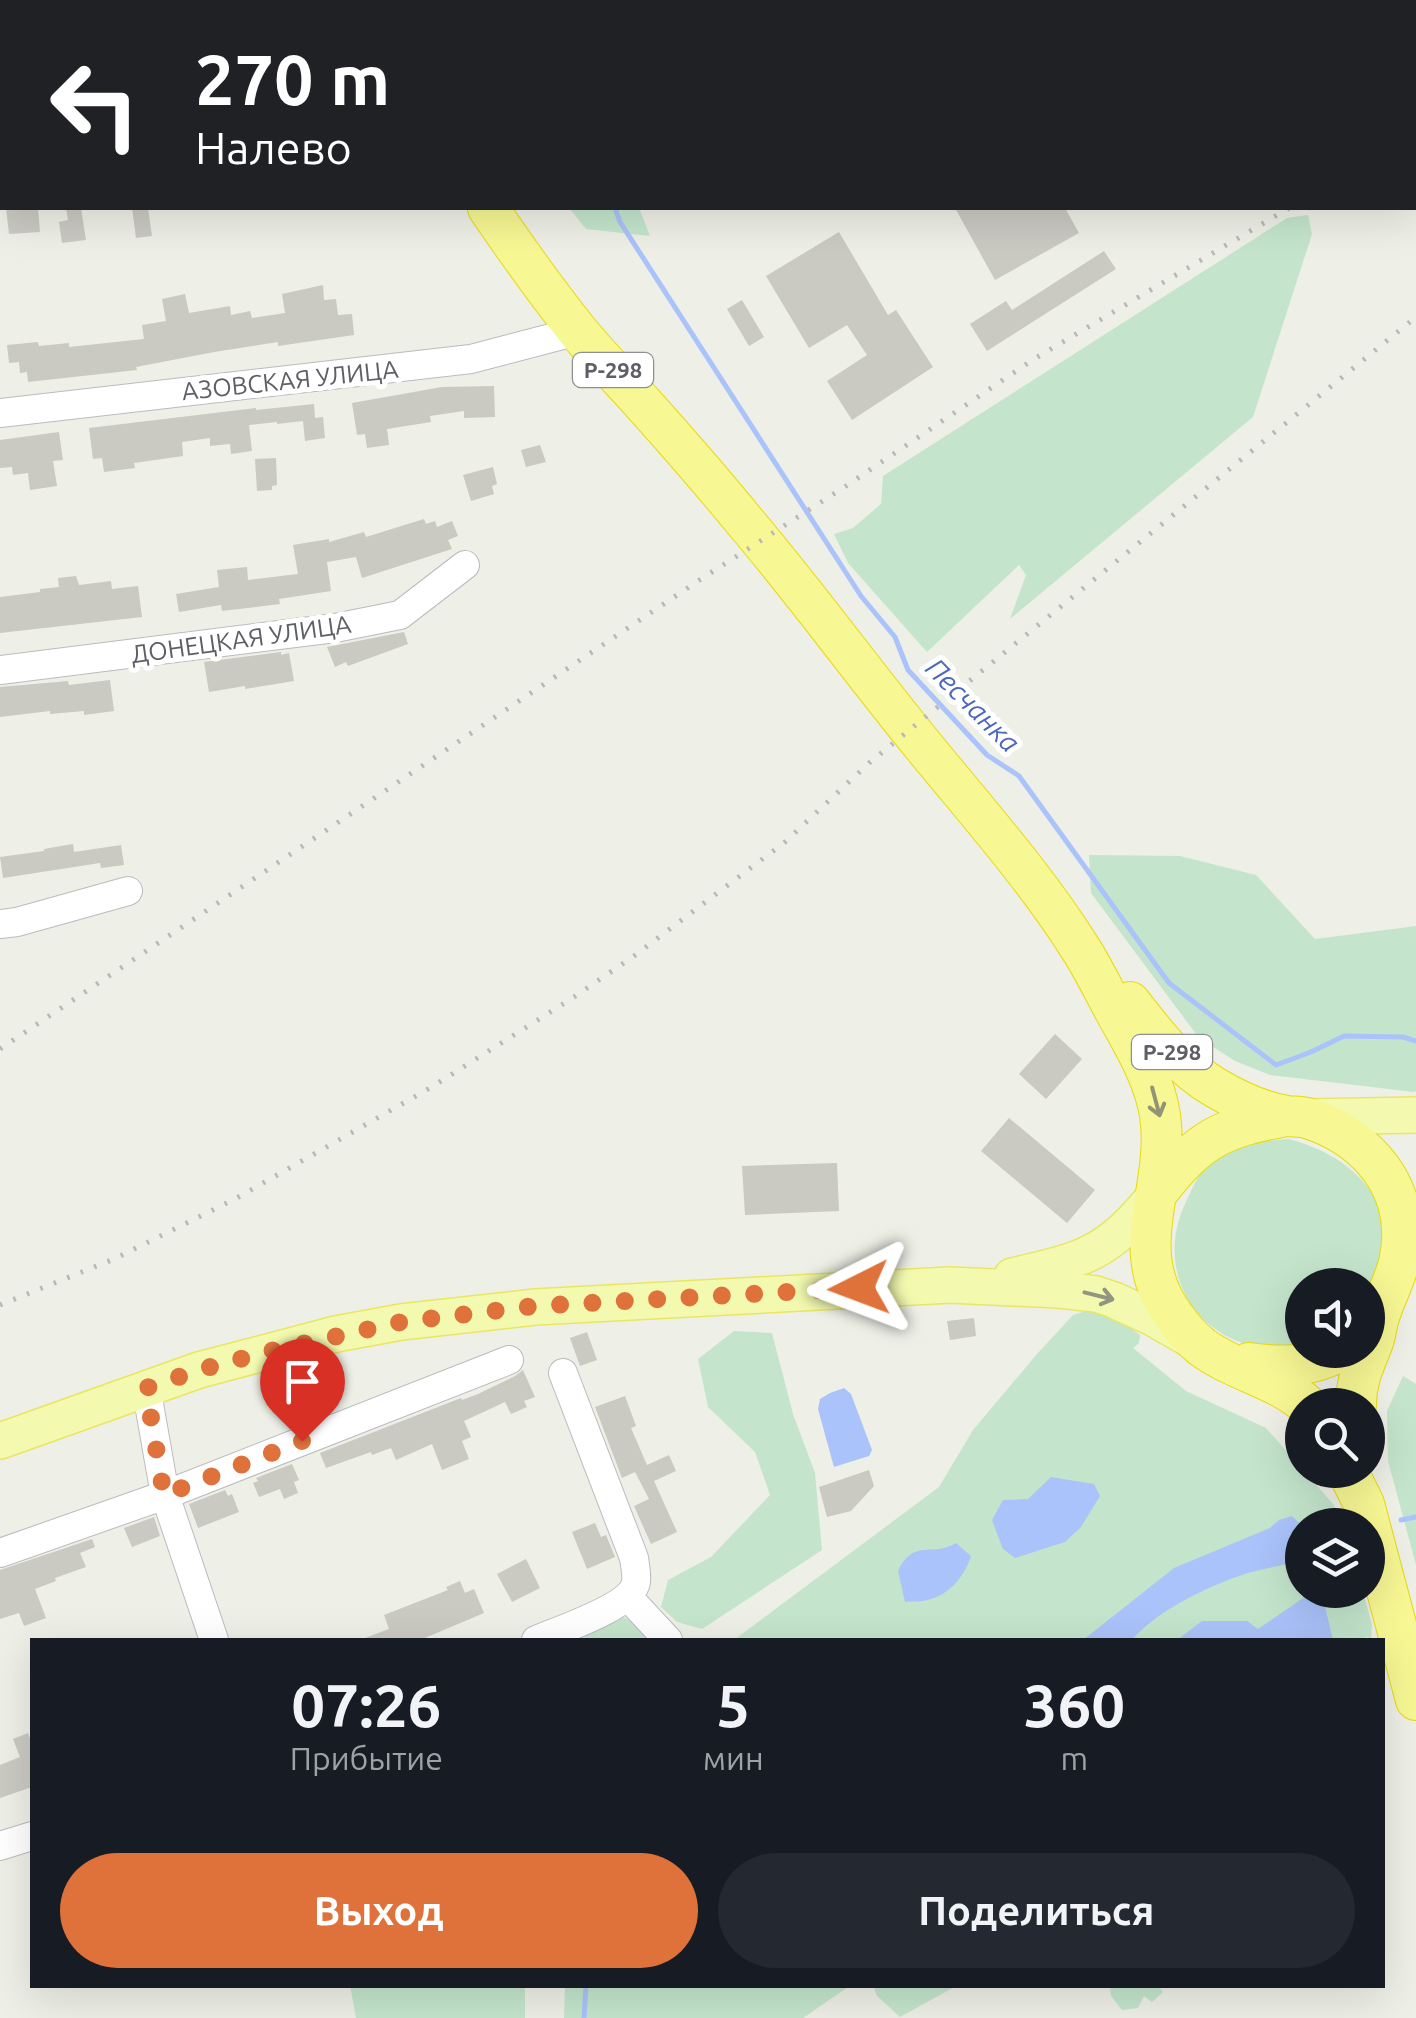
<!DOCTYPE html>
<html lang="ru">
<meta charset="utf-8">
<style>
body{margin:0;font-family:Ubuntu,sans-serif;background:#242831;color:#f1f3f6;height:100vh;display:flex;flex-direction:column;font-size:38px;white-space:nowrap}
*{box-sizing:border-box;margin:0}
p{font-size:32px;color:#9ea1a6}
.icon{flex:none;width:55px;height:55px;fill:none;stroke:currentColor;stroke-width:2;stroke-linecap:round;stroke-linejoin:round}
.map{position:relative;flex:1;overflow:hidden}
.drawer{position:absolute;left:30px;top:1638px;width:1355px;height:350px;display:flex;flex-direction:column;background:#171b24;border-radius:0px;box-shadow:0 10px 40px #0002}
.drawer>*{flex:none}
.guide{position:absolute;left:0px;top:0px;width:1418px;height:210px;box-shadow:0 10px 40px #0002;background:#202124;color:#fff;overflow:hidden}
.tools{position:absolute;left:1285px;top:1268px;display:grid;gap:20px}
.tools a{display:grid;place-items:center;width:100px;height:100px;border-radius:50%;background:#171b24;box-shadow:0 10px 40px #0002;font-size:50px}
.pin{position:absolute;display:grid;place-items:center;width:85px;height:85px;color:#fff;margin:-102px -42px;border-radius:50% 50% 50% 0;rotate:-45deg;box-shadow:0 0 10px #0007}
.pin .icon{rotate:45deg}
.me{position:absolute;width:110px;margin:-55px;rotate:267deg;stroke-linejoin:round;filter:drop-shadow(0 0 8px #0008)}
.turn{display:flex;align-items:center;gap:35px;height:210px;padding:0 30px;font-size:45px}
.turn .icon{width:130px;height:130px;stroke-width:2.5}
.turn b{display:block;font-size:70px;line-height:85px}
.eta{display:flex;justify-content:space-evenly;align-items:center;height:170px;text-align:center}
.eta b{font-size:60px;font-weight:700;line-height:70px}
.primary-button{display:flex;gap:20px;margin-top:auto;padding:20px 30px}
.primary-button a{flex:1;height:115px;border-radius:60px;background:#df723b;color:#fff;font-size:40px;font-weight:700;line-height:115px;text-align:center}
.primary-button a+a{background:#242831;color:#f1f3f6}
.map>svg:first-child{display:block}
.green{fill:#c4e5cc}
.water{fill:#aac3fa}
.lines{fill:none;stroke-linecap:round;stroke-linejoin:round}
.stream{stroke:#aac3fa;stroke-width:5}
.building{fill:#cac9c2}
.minor-casing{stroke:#babbc0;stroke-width:30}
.major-casing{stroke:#e9e664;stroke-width:38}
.highway-casing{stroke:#e7da0d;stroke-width:42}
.minor{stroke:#fff;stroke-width:28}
.major{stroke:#f3faaf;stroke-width:35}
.highway{stroke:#f7f794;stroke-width:40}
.rail{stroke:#b8b8b9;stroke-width:5;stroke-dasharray:2.5 12;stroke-linecap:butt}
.oneway{stroke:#939475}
.oneway2{stroke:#92957f}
.route{stroke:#df723b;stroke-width:18;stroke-dasharray:0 32.4}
.labels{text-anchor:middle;stroke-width:10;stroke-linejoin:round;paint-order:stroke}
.shield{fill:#fff;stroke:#8e8f93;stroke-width:2.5}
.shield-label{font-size:22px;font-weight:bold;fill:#5d5f65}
.street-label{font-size:25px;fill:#5d5f65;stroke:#fff}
.water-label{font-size:28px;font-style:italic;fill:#4d67bd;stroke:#fff}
</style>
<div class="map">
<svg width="1416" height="2018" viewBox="0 0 1416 2018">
<rect width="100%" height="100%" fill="#eeefe6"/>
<path class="green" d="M569,208h70l11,28 -64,-7z
M1308,215l4,19 -59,183 -243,202 16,-44 -7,-10 -92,87 -79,-89 -14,-29 19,-6 28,-24 2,-28 404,-258z
M1089,855l91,1 76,19 59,64 101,-13v165l-2,1 -144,-17 -35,-14 -36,-23 -108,-145z
M1288,1139c50,12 103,49 96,108 -2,17 -11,36 -16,52v-14h-66v61c-16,0 -37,3 -53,-1 -64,-18 -91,-83 -64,-141 6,-13 13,-30 24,-39 23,-19 51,-24 79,-26z
M1103,1306l37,29 -1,8 -6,5 53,43 80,37 68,77 5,20h-37v65h54l2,8 7,1 7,26 -1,13 -5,-1v3h-632l205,-153 34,-57 64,-76 36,-39z
M734,1331l38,2 21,81 22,59 7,77 -120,79 -25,-7 -16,-15 7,-27 43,-23 59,-62 -15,-43 -47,-45 -10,-48z
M1403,1376l13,8v181l-28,-104 -1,-50z
M622,1616l29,18 2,6h-70l8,-13z
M350,1985h175v33h-169z
M565,1985h286l-48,33h-239z
M873,1985h85l-58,32 -23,-21z
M1110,1985h47l6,7 -11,10 -8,-6 -6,12 -16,2 -11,-14z"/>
<path class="water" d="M844,1388l7,6 21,56 -3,6 -35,11 -16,-58 2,-10 10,-6z
M1051,1477l43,7 6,12 -19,31 -16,15 -50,16 -12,-9 -11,-29 11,-20 25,-1z
M1292,1516l10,10v34c-17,5 -36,8 -54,13 -37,12 -91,37 -116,67h-49l91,-72 96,-40 9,-8z
M956,1543l15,13c-7,22 -24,42 -49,45 -6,1 -12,0 -17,1l-7,-31c17,-34 33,-13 58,-28z
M1315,1590h6l12,50h-156l25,-19h45l11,8z"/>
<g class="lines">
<path class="stream" d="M534,0l1,2
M615,208l5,14 241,374 34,41 13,33 79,85 32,21 150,207 107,82 35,-13 33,-16 59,1 13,4
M1401,1520l15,-3
M584,2018l2,-33"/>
</g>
<path class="building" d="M6,208h32l2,24 -31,2z
M66,208h15l5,32 -24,3 -3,-21 9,-2z
M132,208h16l4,28 -16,2z
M955,208h110l14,25 -84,47z
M839,232l49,83 8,-5 37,57 -81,53 -25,-39 40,-26 -20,-30 -38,23 -43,-72z
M1104,251l12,18 -129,82 -17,-27 36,-23 6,9z
M323,285l1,15 12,-1 2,16 14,-1 2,21 -76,11v-4l-64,10 -78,15 1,3 -109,12 -1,-10 -7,1 -1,-11 -10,1 -2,-18 31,-3 1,4 30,-3v4l75,-8 -2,-14 24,-4 -4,-22 23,-5 4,19 41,-7 1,9 19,-4 2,7 33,-5 -3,-19z
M742,300l22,37 -15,9 -22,-37z
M494,386l1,31 -31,1v-7l-34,5 1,6 -44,7 2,16 -22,3 -2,-14 -8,1 -5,-32 90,-16z
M314,404l1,14 8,-1 2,21 -20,3 -2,-20 -26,3v-2l-28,3 3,26 -21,3 -1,-10 -20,2v-8l-28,4 1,14 -49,7 1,5 -31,4 -2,-14 -9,1 -4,-31 167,-20v2z
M59,432l4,28 -10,1 4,25 -27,4 -2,-17 -15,2 -1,-8 -12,1v-28z
M540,445l6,17 -20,5 -5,-17z
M276,458l1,27 -5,1v4l-15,1 -2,-32z
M493,467l4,17 -5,2 2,8 -23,7 -8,-26z
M424,519l2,5 9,-3 2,6 15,-6 6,15 -10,4 4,9 -90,29 -6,-21 -29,5 4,29 -52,8 1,5 -58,7 -1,-6 -42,7 -3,-18 43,-7 -2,-17 30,-3 1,13 50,-6 -5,-29 36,-6v3l35,-10 2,5z
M76,576l3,9 32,-4 1,8 26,-3 4,31 -142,16v-36l40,-5v-3l19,-2 -1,-9z
M404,632l4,12 -60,22 -2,-4 -11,5 -8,-20z
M281,652v3l8,-2 5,28 -49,8v-3l-36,6 -5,-30z
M110,680l4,31 -30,4v-4l-34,3v-3l-50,6v-30l68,-6 1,4z
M73,844l1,8 47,-7 3,20 -23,3 -1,-5 -97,15 -3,-21 44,-6v-2z
M1055,1034l27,25 -36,40 -27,-25z
M1009,1118l86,72 -28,33 -86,-72z
M837,1163l2,48 -94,4 -3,-49z
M974,1318l2,18 -26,4 -3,-19z
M587,1332l10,28 -17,6 -10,-28z
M523,1370l12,27 -11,4 3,6 -16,7 -6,-12 -41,19 7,16 -9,4 7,18 -27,11 -10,-26 -36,16 -5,-12 -19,7 -1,-3 -45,16 -6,-15 141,-55 1,2 16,-6 37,-18z
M625,1396l11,30 -5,2 16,37 22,-10 7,16 -22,10 23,51 -26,12 -17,-38 15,-7 -14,-27 -13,6 -27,-71z
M292,1464l7,16 -5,2 4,11 -14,6 -4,-10 -21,8 -6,-14 5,-2 -2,-3z
M869,1470l5,16 -23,25 -24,6 -8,-30z
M225,1490l3,6 4,-2 7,18 -41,16 -9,-24z
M154,1517l6,19 -28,11 -8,-19z
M595,1523l6,14 5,-2 9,22 -28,12 -15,-37z
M92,1539l3,8 -15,6 6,14 -31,11 1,3 -21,8 11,29 -22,8 -5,-13 -19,6v-49z
M526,1559l14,29 -28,14 -15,-28z
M460,1581l5,12 9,-4 10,24 -64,27h-55v-2l24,-9 -5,-14 64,-25 -2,-3z
M28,1733l4,11v43l-32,11v-33l20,-8 -7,-18z"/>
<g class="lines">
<defs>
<path id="minor" d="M0,171h2
M0,413l471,-54 107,-28
M0,670l335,-42 65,-13 65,-50
M0,924l17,-2 111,-31
M146,1387l19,108 49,145
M0,1553l165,-58 344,-135
M628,1597l40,43
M536,1640c23,-10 96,-33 100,-58 1,-7 -1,-17 -2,-24l-71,-185
M0,1846l32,-10"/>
<path id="major" d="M1307,1117l109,-2
M1012,1276c75,-17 95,-22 145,-83
M0,1441l199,-71 137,-36 65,-12 134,-15 415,-22 109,5 37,4 18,6 39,18 40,23"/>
<path id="highway" d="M376,0l1,2
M488,208c28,41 57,82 89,122 22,27 47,52 70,78 34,38 67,76 99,115 62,73 118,151 179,225 54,66 112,131 157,203 12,19 22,40 33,60 18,33 39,66 45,104 11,74 -37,136 16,204 7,10 16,20 26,28 32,24 75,31 105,58
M1130,1002c24,31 51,66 86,86 22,13 46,24 71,28 8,1 15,0 23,3 49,16 90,56 92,110 2,38 -12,54 -23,88 -3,9 -3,20 -8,30 -8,20 -15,35 -15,58
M1157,1193c42,-54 63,-65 129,-77
M1249,1363c33,5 63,4 93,-13
M1347,1470l17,34 52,196"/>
</defs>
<use href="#minor" class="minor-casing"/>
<use href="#major" class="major-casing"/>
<use href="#highway" class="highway-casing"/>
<use href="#minor" class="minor"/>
<use href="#major" class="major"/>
<use href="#highway" class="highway"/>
<path class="rail" d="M1415,133l1,-1
M0,1049l698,-468 148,-95 188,-127 255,-151
M0,1305l114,-46 121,-60 195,-111 144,-91 60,-41 151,-114 84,-79 547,-446"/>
</g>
<defs><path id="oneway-shaft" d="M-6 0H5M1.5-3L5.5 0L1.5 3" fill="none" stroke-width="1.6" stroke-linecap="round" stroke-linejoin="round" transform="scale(2.5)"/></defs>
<use class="oneway" href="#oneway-shaft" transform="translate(1156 1102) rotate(75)"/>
<use class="oneway2" href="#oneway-shaft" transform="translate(1099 1296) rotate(14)"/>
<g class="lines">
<path class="route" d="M302,1441l-138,54 -18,-107 53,-18 71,-19 131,-29 134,-16 324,-18"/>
</g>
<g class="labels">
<g class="shield">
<rect x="573" y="353" width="80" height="34" rx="8"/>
<rect x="1132" y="1035" width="80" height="34" rx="8"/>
</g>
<g class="shield-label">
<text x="613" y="378">Р-298</text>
<text x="1172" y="1060">Р-298</text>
</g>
<g class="street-label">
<text transform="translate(290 380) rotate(-6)" y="9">АЗОВСКАЯ УЛИЦА</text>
<text transform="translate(241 639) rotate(-8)" y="9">ДОНЕЦКАЯ УЛИЦА</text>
</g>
<g class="water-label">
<text transform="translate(973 705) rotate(45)" y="10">Песчанка</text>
</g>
</g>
</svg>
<div class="tools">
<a><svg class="icon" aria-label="sound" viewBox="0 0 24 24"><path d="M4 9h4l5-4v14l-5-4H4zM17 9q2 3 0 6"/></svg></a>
<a><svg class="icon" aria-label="search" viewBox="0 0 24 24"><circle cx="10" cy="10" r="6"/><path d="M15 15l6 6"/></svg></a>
<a><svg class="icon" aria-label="layers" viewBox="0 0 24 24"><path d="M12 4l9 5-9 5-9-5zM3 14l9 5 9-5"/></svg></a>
</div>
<div class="pin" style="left:302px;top:1441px;background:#d93025"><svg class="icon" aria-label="arrive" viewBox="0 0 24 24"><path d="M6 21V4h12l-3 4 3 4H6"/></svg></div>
<svg class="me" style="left:859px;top:1288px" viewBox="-20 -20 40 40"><path d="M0-17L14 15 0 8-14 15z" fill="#df723b" stroke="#fff" stroke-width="4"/></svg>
<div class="guide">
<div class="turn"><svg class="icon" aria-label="left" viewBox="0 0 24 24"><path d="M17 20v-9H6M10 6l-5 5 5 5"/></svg><div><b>270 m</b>Налево</div></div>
</div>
<section class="drawer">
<div class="eta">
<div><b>07:26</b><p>Прибытие</p></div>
<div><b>5</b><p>мин</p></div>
<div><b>360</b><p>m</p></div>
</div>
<div class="primary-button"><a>Выход</a><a>Поделиться</a></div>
</section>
</div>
